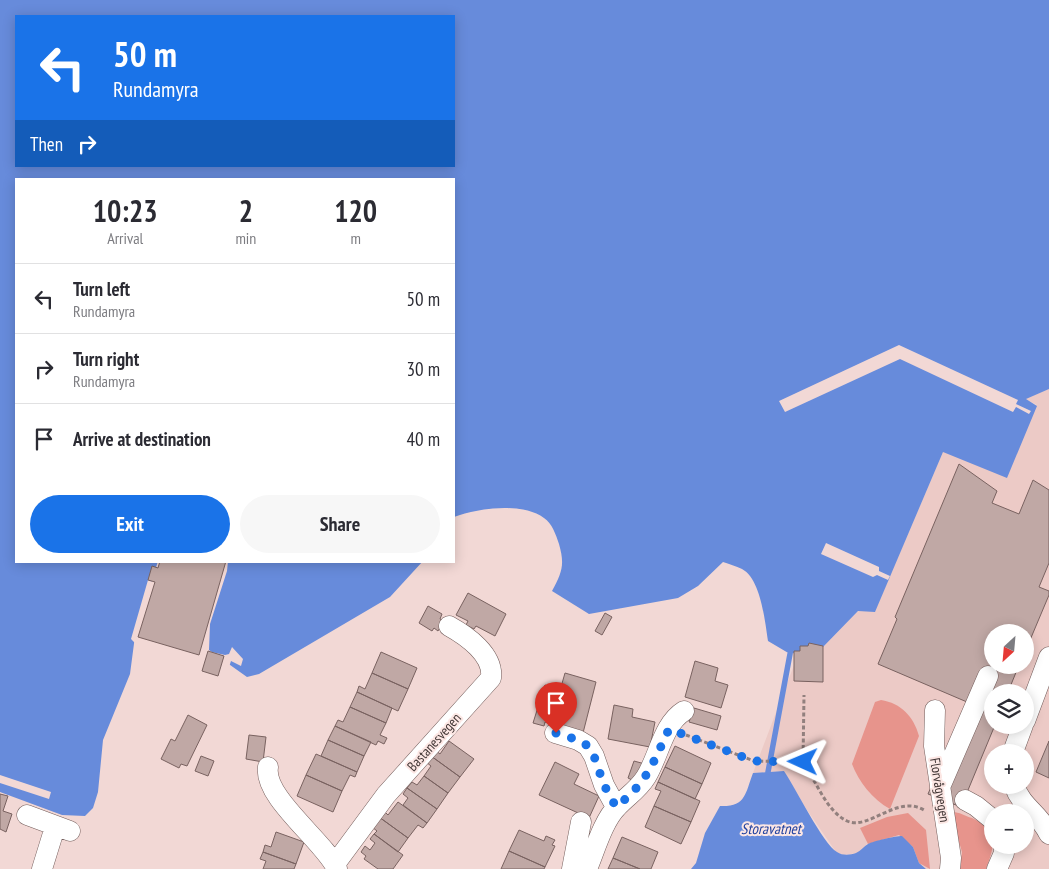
<!DOCTYPE html>
<meta charset="utf-8">
<style>
body{margin:0;font-family:"PT Sans Narrow",sans-serif;background:#f7f7f7;color:#2b2b33;height:100vh;display:flex;flex-direction:column;font-size:19px;white-space:nowrap}
*{box-sizing:border-box;margin:0}
p{font-size:16px;color:#7c7c81}
.icon{flex:none;width:28px;height:28px;fill:none;stroke:currentColor;stroke-width:2;stroke-linecap:round;stroke-linejoin:round}
.map{position:relative;flex:1;overflow:hidden}
.sheet{position:absolute;left:15px;top:178px;width:440px;height:385px;display:flex;flex-direction:column;background:#fff;border-radius:0px;box-shadow:0 2px 12px #0003}
.sheet>*{flex:none}
.banner{position:absolute;left:15px;top:15px;width:440px;height:152px;border-radius:0px;box-shadow:0 2px 12px #0003;background:#1a73e8;color:#fff;overflow:hidden}
.needle{width:32px;rotate:206deg}
.tools{position:absolute;left:984px;top:624px;display:grid;gap:10px}
.tools a{display:grid;place-items:center;width:50px;height:50px;border-radius:50%;background:#fff;box-shadow:0 2px 12px #0003;font-size:25px}
.pin{position:absolute;display:grid;place-items:center;width:42px;height:42px;color:#fff;margin:-51px -21px;border-radius:50% 50% 50% 0;rotate:-45deg;box-shadow:0 0 5px #0007}
.pin .icon{rotate:45deg}
.me{position:absolute;width:55px;margin:-28px;rotate:271deg;stroke-linejoin:round;filter:drop-shadow(0 0 4px #0008)}
.turn{display:flex;align-items:center;gap:18px;height:105px;padding:0 15px;font-size:22px}
.turn .icon{width:65px;height:65px;stroke-width:2.5}
.turn b{display:block;font-size:35px;line-height:42px}
.then{display:flex;align-items:center;height:48px;padding:0 15px;background:#0003;gap:10px;font-size:19px}
.eta{display:flex;justify-content:space-evenly;align-items:center;height:85px;text-align:center}
.eta b{font-size:30px;font-weight:700;line-height:35px}
.cta{display:flex;gap:10px;margin-top:auto;padding:10px 15px}
.cta a{flex:1;height:58px;border-radius:30px;background:#1a73e8;color:#fff;font-size:20px;font-weight:700;line-height:58px;text-align:center}
.cta a+a{background:#f7f7f7;color:#2b2b33}
ul{padding:0;list-style:none}
li{display:flex;align-items:center;gap:15px;height:70px;padding:0 15px;border-top:1px solid #e1e1e2}
li div{flex:1}
li b{display:block;font-size:19px}
li em{font-style:normal}
.map>svg:first-child{display:block}
.built{fill:#eccac6;fill-rule:evenodd}
.green{fill:#e7948c}
.water{fill:#678bdb;fill-rule:evenodd}
.pier{fill:#f2d8d5}
.lines{fill:none;stroke-linecap:round;stroke-linejoin:round}
.stream{stroke:#678bdb;stroke-width:5.5}
.building{fill:#c0a8a5;stroke:#796260}
.minor-casing{stroke:#735d5b;stroke-width:21}
.path{stroke:#92807e;stroke-width:3;stroke-dasharray:4 2.5;stroke-linecap:butt}
.minor{stroke:#fff;stroke-width:20}
.route{stroke:#1a73e8;stroke-width:9;stroke-dasharray:0 16.2}
.labels{text-anchor:middle;stroke-width:4;stroke-linejoin:round;paint-order:stroke}
.street-label{font-size:14px;fill:#413635;stroke:#fce7e4}
.water-label{font-size:15px;font-style:italic;fill:#1f409e;stroke:#fce7e4}
</style>
<div class="map">
<svg width="1049" height="869" viewBox="0 0 1049 869">
<rect width="100%" height="100%" fill="#f2d8d5"/>
<path class="built" d="M1049,389v480h-123l-59,-25 -9,9 -14,2 -8,-3 -31,-45 -21,-36 -31,2 46,-121 24,-5 35,-36h17l68,-159 94,-47 -12,-6zM992,632h33v33h-33zM992,692h33v33h-33zM992,752h33v33h-33zM992,812h33v33h-33z"/>
<path class="green" d="M881,700c20,3 33,17 38,36l-29,73c-18,-10 -31,-27 -38,-45l23,-62z
M953,812c6,0 12,4 19,6 27,12 23,27 14,51h-26l2,-17 -11,-37z
M908,813l18,17 4,39 -11,-6 -6,-16 -14,-12 -31,9 -8,-16 27,-11z"/>
<path class="water" d="M0,0h1049v389l-23,10 11,7 -30,72 -64,-26 -68,160 -17,-1 -35,36 -33,7 -22,-13c-3,-19 -7,-62 -26,-72 -6,-3 -13,-5 -19,-7l-25,24 -20,12 -89,16 -37,-23c10,-19 13,-26 7,-47 -3,-9 -7,-21 -15,-26 -22,-16 -66,-10 -90,-1v-338h-438v382h142l-23,75 -5,38 -27,66 -5,52 -5,16 -8,8 -23,-1 -62,-23zM16,16h438v150h-438z
M228,561h195l-33,36 -131,77 -12,3 -38,-27 1,-26 17,-53z
M784,771c11,16 39,73 53,81 6,4 13,3 19,1 5,-2 8,-7 12,-9 5,-3 28,-8 34,-8l11,11 6,16 7,6h-235l5,-6 9,-30 15,-27c26,1 25,-12 33,-33z"/>
<path class="pier" d="M899,345l119,55 -2,4 15,7 -2,3 -13,-7 -3,5 -113,-53 -115,53 -6,-11z
M826,543l53,24v4l11,5 -2,4 -11,-5 -4,2 -52,-23z
M148,580l5,2 -16,54 -3,29h-2l4,-21 -5,-5z
M232,647l11,12 -2,7 -10,-5 -2,6 -7,-5 2,-6 -17,-5 18,4 4,-1z
M0,775l51,17 -2,7 -49,-16z"/>
<g class="lines">
<path class="stream" d="M768,772l22,-118"/>
</g>
<path class="building" d="M959,464l38,27 -5,12 27,11 14,-34 16,10v73l-10,24 10,4v4l-24,57v-20h-33v33h27l-11,27h-16v33h3l-34,82 -33,-13 39,-92 -89,-38 19,-45 -2,-2z
M160,561h66l-27,94 -61,-18 17,-55 -7,-2 4,-14 6,2z
M468,593l38,21 -11,22 -19,-10 -2,3 -8,-4 2,-4 -12,-6z
M428,606l14,8 -2,5 4,2 -6,10 -4,-3 -2,3 -13,-8z
M605,613l7,4 -10,18 -7,-4z
M809,643l14,3v36l-29,-1v-30h6v-5h8z
M208,651l16,5 -6,20 -16,-5z
M381,652l36,16 -9,21 -36,-16z
M695,661l23,7 -3,13 13,4 -7,23 -36,-11z
M372,673l36,16 -10,22 -41,-19 2,-6 6,3z
M565,673l31,9 -13,51 -38,-11 -1,4 -11,-3 12,-38 10,3 -1,4 5,2z
M357,692l35,16 -6,15 -36,-16z
M614,705l19,4 -1,8 23,5 -5,25 -42,-8z
M350,707l36,16 -6,12 7,3 -3,6 -6,-3 -2,4 -41,-19 3,-6 5,2z
M694,708l27,8 -4,14 -28,-8z
M188,715l19,10 -20,41 -6,-2 -2,4 -18,-9 10,-20 4,2z
M335,726l36,16 -7,14 -36,-16z
M249,735l17,2 -3,25 -17,-3z
M328,740l36,16 -7,16 -36,-16z
M449,741l25,18 -14,18 -29,-21 4,-6 5,4z
M1049,741v37l-13,-6z
M675,746l36,17 -9,21 -37,-17z
M316,754l41,18 -2,5 -5,-2 -8,16 -36,-16z
M201,756l13,5 -6,15 -13,-5z
M431,756l29,21 -12,16 -24,-17 7,-10 -5,-4z
M634,761l11,3 -7,19 -10,-5z
M555,762l24,12 -5,10 25,12 -10,22 -50,-23z
M665,767l37,17 -7,15 -37,-17z
M306,775l36,16 -9,21 -36,-16z
M424,776l24,17 -11,16 -30,-21 5,-6 5,3z
M658,782l42,19 -9,21 -37,-16 7,-15 -6,-2z
M407,788l30,21 -10,14 -24,-18 5,-7 -5,-4z
M0,794l8,2 -5,15 9,3 -6,18 -6,-3z
M398,802l29,21 -4,5 -5,-3 -10,13 -29,-21 5,-6 4,4z
M654,806l37,16 -10,22 -36,-17z
M379,817l29,21 -10,14 -24,-18 3,-3 -5,-4z
M519,830l25,11 2,-5 9,4 -3,5 3,1 -10,21 -36,-16z
M276,832l28,10 -8,22 -33,-12 2,-7 6,2z
M374,834l29,21 -10,14h-15l-14,-10 2,-3 -5,-4 4,-6 5,4 5,-7 -5,-4z
M622,837l36,15 -7,17h-11l-27,-11z
M509,851l36,16 -1,2h-43z
M263,852l33,12 -2,5h-31l3,-8 -6,-2z
M613,858l27,11h-32z"/>
<g class="lines">
<defs>
<path id="minor" d="M935,710l-1,36 17,112 -1,11
M1025,721l24,-64
M555,733l23,7 10,6 6,10 10,29 12,22
M1013,752l10,-27
M268,767c-5,30 56,74 69,102
M1014,785c8,23 25,28 35,49
M940,787l48,-111
M965,800l11,6 16,13
M27,815l43,16
M335,864l51,-69 105,-117c3,-23 -24,-42 -42,-52
M42,869l13,-42
M572,869l9,-47
M587,869c8,-19 16,-48 30,-62 10,-11 21,-17 29,-30 13,-21 17,-53 38,-66
M997,869l7,-16v-8"/>
</defs>
<use href="#minor" class="minor-casing"/>
<path class="path" d="M686,735l68,26 49,1c12,17 23,49 44,59 22,10 50,-27 77,-11
M803,762l1,-67"/>
<use href="#minor" class="minor"/>
</g>
<g class="lines">
<path class="route" d="M556,733l22,7 10,6 6,10 10,29 12,22c32,-26 36,-42 53,-78l85,32 49,1"/>
</g>
<g class="labels">
<g class="street-label">
<text transform="translate(434 742) rotate(-48)" y="5">Bastanesvegen</text>
<text transform="translate(940 790) rotate(81)" y="5">Florvågvegen</text>
</g>
<g class="water-label">
<text x="771" y="834">Storavatnet</text>
</g>
</g>
</svg>
<div class="tools">
<a><svg class="needle" viewBox="-14 -14 28 28"><path d="M0-13l5 13h-10z" fill="#e53935"/><path d="M0 13l5-13h-10z" fill="#7c7c81"/></svg></a>
<a><svg class="icon" aria-label="layers" viewBox="0 0 24 24"><path d="M12 4l9 5-9 5-9-5zM3 14l9 5 9-5"/></svg></a>
<a>+</a>
<a>−</a>
</div>
<div class="pin" style="left:556px;top:733px;background:#d93025"><svg class="icon" aria-label="arrive" viewBox="0 0 24 24"><path d="M6 21V4h12l-3 4 3 4H6"/></svg></div>
<svg class="me" style="left:803px;top:762px" viewBox="-20 -20 40 40"><path d="M0-17L14 15 0 8-14 15z" fill="#1a73e8" stroke="#fff" stroke-width="4"/></svg>
<div class="banner">
<div class="turn"><svg class="icon" aria-label="left" viewBox="0 0 24 24"><path d="M17 20v-9H6M10 6l-5 5 5 5"/></svg><div><b>50 m</b>Rundamyra</div></div>
<div class="then">Then<svg class="icon" aria-label="right" viewBox="0 0 24 24"><path d="M7 20v-9h11M14 6l5 5-5 5"/></svg></div>
</div>
<section class="sheet">
<div class="eta">
<div><b>10:23</b><p>Arrival</p></div>
<div><b>2</b><p>min</p></div>
<div><b>120</b><p>m</p></div>
</div>
<ul>
<li><svg class="icon" aria-label="left" viewBox="0 0 24 24"><path d="M17 20v-9H6M10 6l-5 5 5 5"/></svg><div><b>Turn left</b><p>Rundamyra</p></div><em>50 m</em></li>
<li><svg class="icon" aria-label="right" viewBox="0 0 24 24"><path d="M7 20v-9h11M14 6l5 5-5 5"/></svg><div><b>Turn right</b><p>Rundamyra</p></div><em>30 m</em></li>
<li><svg class="icon" aria-label="arrive" viewBox="0 0 24 24"><path d="M6 21V4h12l-3 4 3 4H6"/></svg><div><b>Arrive at destination</b></div><em>40 m</em></li>
</ul>
<div class="cta"><a>Exit</a><a>Share</a></div>
</section>
</div>
